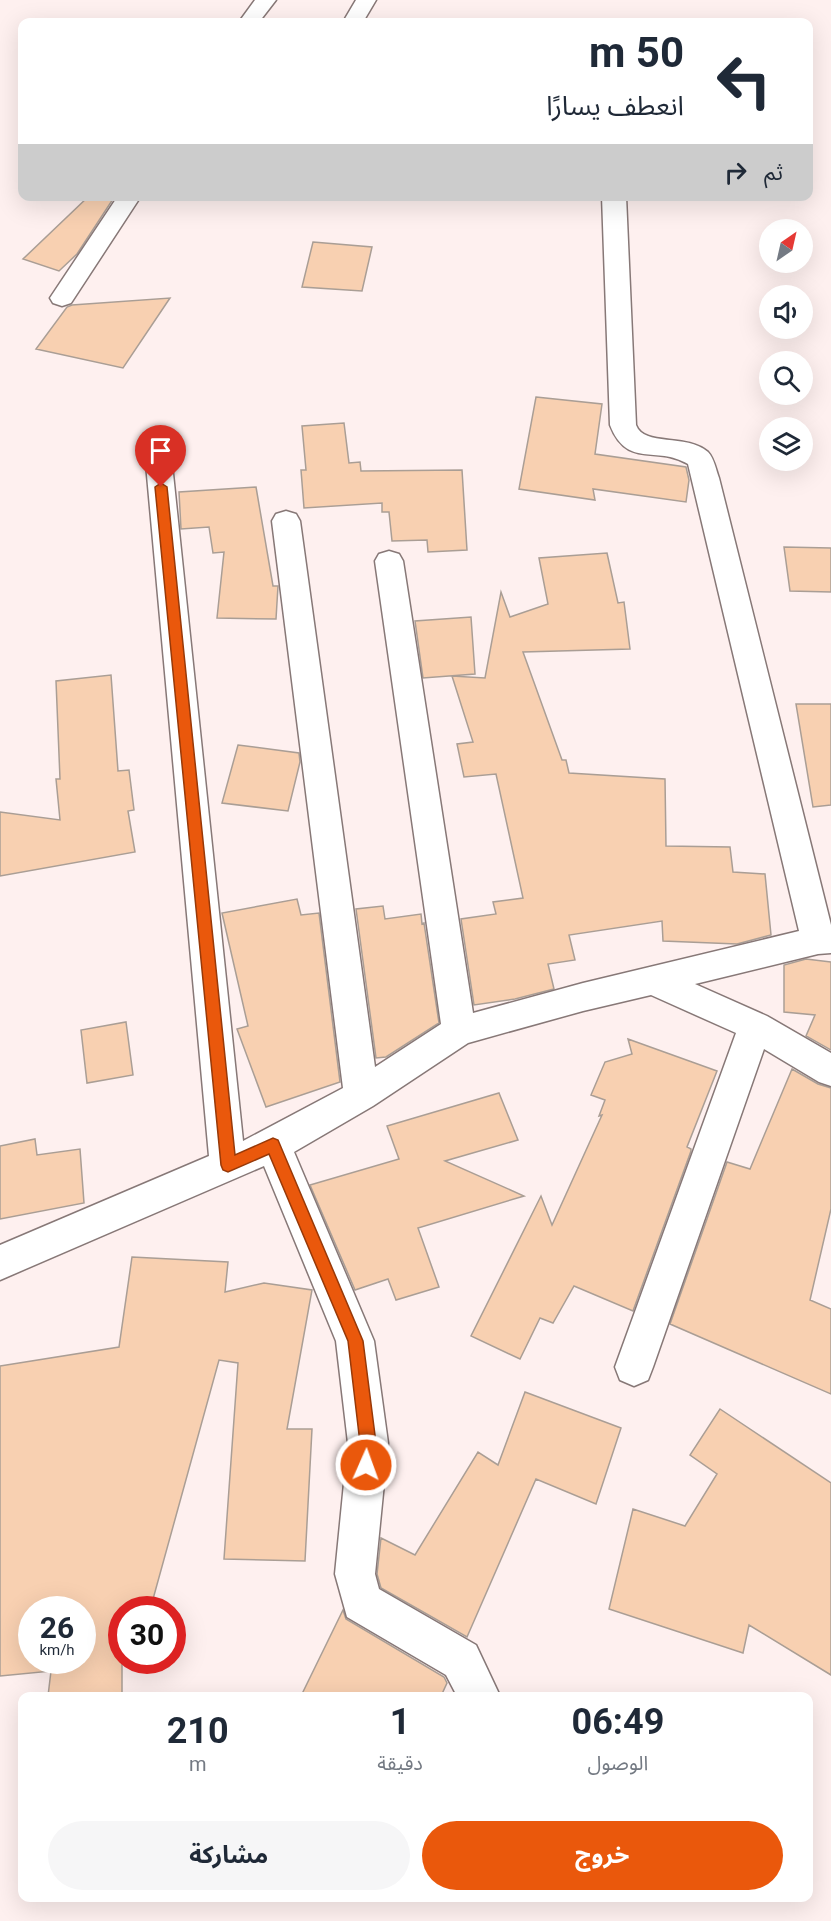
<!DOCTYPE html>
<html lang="ar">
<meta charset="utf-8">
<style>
body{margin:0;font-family:Roboto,"Noto Sans Arabic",sans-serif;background:#f6f6f7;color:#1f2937;direction:rtl;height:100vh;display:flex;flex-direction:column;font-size:22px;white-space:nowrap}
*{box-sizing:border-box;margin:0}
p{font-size:20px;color:#747a83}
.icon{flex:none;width:33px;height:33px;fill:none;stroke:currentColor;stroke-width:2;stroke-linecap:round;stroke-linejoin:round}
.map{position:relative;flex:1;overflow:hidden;direction:ltr}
.details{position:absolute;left:18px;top:1692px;width:795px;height:210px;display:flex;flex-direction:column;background:#fff;border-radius:12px;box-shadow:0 6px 24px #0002;direction:rtl}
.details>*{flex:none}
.guide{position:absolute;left:18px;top:18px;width:795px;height:183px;border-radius:12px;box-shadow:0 6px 24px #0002;direction:rtl;background:#fff;color:#1f2937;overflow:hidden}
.needle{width:39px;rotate:34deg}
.controls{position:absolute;left:759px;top:219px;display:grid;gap:12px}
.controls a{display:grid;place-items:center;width:54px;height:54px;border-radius:50%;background:#fff;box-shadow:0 6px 24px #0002;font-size:30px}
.speed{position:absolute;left:18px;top:1596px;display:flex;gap:12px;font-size:30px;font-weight:700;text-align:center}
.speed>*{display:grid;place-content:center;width:78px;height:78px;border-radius:50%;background:#fff;box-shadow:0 6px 24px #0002;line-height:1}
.speed small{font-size:15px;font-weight:400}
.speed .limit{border:9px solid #d22;background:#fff;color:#111}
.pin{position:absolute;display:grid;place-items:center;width:51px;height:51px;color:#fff;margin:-62px -26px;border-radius:50% 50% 50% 0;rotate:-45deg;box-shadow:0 0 6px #0007}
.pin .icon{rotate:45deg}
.me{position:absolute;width:66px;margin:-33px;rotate:2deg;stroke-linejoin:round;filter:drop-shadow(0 0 4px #0008)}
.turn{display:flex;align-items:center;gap:21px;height:126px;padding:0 30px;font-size:27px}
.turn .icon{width:78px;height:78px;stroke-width:2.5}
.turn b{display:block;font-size:42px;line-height:51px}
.then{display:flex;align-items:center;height:57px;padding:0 30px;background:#0003;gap:12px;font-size:22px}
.eta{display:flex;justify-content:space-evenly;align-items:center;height:102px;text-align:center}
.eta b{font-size:36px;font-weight:700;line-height:42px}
.button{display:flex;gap:12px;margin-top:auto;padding:12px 30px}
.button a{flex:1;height:69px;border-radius:36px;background:#ea580c;color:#fff;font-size:24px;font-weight:700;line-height:69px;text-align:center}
.button a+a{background:#f6f6f7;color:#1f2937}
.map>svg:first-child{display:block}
.building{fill:#f8d0b1;stroke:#aa9e95;stroke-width:1.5;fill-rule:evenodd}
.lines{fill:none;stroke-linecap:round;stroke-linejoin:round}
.minor-casing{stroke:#877877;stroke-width:3}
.minor{fill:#fff;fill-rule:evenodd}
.route{fill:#ea580c;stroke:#983908;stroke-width:1.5}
</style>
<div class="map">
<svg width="831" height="1921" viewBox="0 0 831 1921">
<rect width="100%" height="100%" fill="#fef0ef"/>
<path class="building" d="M89,196h26l-38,58 -18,17 -36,-12z
M313,242l59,5 -10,44 -60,-4z
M170,298l-47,70 -87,-19 31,-42 5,-2z
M536,397l66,7 -7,50 91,13 3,13 -3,22 -93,-13 2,11 -76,-11z
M344,423l5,40 11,-1 1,9 101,-1 5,80 -39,2 -1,-12 -35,1 -3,-29h-7v-9l-78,5 -3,-38h5l-4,-44z
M256,487l17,99h5l-2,33 -59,-1 7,-66 -11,1 -4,-26 -28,2 -2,-37z
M784,547l47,1v44l-41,-1z
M607,553l11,50 6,-1 6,47 -107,3 39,108h4l3,13 96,6 1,67 64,1 3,25 32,2 6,61 -34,9 -74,-3 -1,-20 -93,14 6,25 -27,4 6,25 -39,10 -41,6 -13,-86 35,-5 -3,-12 30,-4 -27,-124 -32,3 -7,-33 16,-2 -21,-66 33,2 16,-86 9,25 38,-13 -9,-46z
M471,617l4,57 -52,4 -8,-57z
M111,675l7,96 11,-1 5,40 -6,1 7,41 -135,24v-64l60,8 -4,-41h4l-4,-98z
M796,704h35v101l-18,2z
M238,745l61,8 1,9 -12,49 -66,-8z
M297,899l4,16 18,-2 21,169 -74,25 -29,-78 11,-3 -26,-113z
M383,906l2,13 36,-5 1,10 2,-1 15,100 -53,34 -10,1 -20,-149z
M806,959l25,3v88l-25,-14 9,-21 -31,-3v-47z
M126,1022l7,53 -46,8 -6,-53z
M628,1039l89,32 -30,76 4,2v2l-58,160 -59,-25 -21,37 -13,-5 -20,41 -49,-23 70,-140 11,29 50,-110 -3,1 6,-16 -14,-5 14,-33 27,-8z
M792,1069l26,15 13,4v121l-21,91 21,9v85l-161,-70 57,-162 23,7z
M499,1093l19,47 -73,21 79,35 -106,32 21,59 -43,13 -8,-21 -33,11 -45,-105 89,-26 -12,-33z
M35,1139l2,16 43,-6 4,54 -84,16v-73z
M132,1257l96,5 -3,30 39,-9 48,7 -25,139h25l-7,132 -81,-2 14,-196 -19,-3 -69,250h-28v86h-74l3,-25 -51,5v-310l119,-19zM32,1610h50v50h-50z
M525,1392l96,36 -25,76 -60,-25 -69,158 -86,-49 -4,-14 4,-36 34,17 63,-103 20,13z
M720,1409l111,74v192l-82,-50 -6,28 -134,-44 24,-100 52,17 32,-52 -27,-19z
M343,1610l3,9 98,58 3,6 -6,13h-140z"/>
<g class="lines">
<defs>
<path id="minor" d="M255,0h21l-17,22h-20z
M356,0h20l-13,22h-20z
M118,196h23l-70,107 -9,3 -9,-3 -3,-5z
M602,196h24l10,229c8,22 50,8 72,27 6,6 8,18 11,26l112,447v28l-13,1 -123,30 72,32 64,37v33l-12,-4 -55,-33 -111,318 -5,13 -14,6 -14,-6 -5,-13 121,-334 -85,-38 -68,16 -115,32 -95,63 -79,46 80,189 14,102 -13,131 4,15 97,56 24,51h-43l-11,-21 -99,-58 -12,-43 13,-131 -12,-102 -72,-175 -264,114v-35l209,-89 -63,-692 4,-6 9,-3 9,3 4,6 71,677 100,-53 -71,-567 4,-7 10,-3 10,3 4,7 75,546 66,-43 -66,-463 4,-7 10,-3 10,3 4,7 70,452 110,-30 216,-52 -111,-467c-32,-19 -61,5 -78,-39z"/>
</defs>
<use href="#minor" class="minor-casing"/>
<use href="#minor" class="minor"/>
</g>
<path class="route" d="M161,483l6,4 68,668 38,-17 5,2 85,201 13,102 -4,28 -6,2 -6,-2 -2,-6 2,-22 -12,-102 -79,-187 -41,18 -5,-2 -2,-5 -66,-678z"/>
</svg>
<div class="controls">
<a><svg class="needle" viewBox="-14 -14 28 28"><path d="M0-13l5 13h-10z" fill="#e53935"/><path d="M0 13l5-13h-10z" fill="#747a83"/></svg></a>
<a><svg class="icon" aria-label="sound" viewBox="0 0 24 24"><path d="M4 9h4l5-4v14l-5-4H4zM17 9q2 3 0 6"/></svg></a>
<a><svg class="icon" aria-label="search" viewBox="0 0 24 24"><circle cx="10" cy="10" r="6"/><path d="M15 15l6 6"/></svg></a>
<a><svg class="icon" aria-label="layers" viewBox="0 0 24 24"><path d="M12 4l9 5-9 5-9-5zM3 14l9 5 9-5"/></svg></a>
</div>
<div class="speed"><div>26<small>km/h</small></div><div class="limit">30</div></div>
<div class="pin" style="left:161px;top:487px;background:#d93025"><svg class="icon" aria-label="arrive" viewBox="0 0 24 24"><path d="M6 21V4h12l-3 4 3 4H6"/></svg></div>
<svg class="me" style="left:366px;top:1465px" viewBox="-20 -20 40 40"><circle r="17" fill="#ea580c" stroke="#fff" stroke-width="3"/><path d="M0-11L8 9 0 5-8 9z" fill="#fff"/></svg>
<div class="guide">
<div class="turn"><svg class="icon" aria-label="left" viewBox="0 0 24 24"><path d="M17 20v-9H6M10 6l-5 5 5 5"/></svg><div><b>50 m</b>انعطف يسارًا</div></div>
<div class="then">ثم<svg class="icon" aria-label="right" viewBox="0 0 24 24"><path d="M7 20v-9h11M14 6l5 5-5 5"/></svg></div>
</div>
<section class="details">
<div class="eta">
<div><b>06:49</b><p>الوصول</p></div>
<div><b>1</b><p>دقيقة</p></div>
<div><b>210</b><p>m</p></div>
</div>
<div class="button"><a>خروج</a><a>مشاركة</a></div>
</section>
</div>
